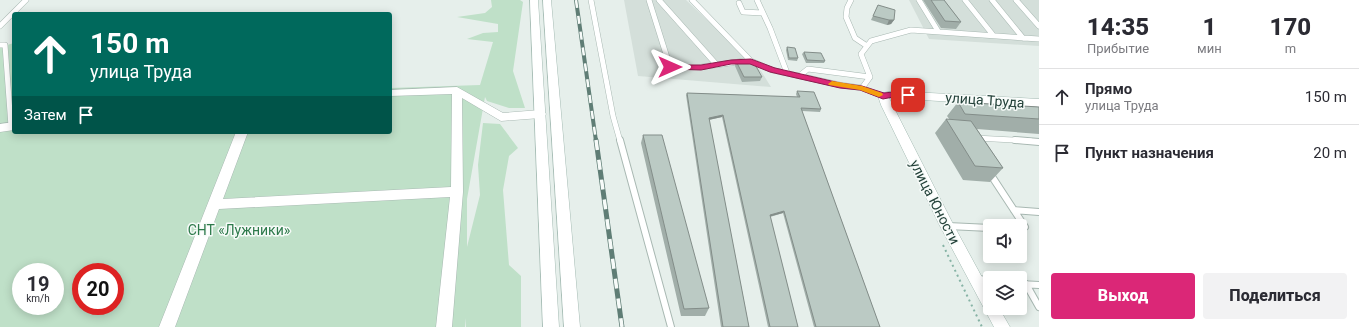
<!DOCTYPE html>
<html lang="ru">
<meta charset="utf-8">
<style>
body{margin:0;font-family:Roboto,sans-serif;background:#f2f2f3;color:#2b2b33;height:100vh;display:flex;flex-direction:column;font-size:15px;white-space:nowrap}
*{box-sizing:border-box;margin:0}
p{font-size:13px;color:#7c7c81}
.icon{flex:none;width:22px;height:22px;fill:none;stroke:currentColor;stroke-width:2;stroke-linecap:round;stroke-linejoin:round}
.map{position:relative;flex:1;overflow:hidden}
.side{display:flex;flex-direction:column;background:#fff;width:320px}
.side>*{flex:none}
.hud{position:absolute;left:12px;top:12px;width:380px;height:122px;border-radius:4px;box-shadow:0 2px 10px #0003;background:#00695c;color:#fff;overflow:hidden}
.controls{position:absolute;left:983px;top:219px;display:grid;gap:8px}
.controls a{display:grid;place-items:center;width:44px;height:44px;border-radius:4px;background:#fff;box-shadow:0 2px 10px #0003;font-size:20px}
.speed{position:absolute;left:12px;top:263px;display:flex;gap:8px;font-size:20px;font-weight:700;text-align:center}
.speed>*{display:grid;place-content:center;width:52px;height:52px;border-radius:50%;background:#fff;box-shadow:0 2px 10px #0003;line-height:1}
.speed small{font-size:10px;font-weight:400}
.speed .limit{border:6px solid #d22;background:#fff;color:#111}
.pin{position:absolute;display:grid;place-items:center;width:34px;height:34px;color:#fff;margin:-17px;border-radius:8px;box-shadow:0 2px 6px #0006}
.me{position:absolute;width:44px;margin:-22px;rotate:90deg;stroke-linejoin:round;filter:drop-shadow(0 0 3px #0008)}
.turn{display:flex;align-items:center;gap:14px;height:84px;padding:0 12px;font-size:18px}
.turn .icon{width:52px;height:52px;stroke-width:2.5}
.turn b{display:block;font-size:28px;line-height:34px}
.then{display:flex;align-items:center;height:38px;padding:0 12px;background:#0003;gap:8px;font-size:15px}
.eta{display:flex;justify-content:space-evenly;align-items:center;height:68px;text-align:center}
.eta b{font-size:24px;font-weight:800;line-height:28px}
.cta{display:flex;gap:8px;margin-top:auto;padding:8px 12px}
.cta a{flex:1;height:46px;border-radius:4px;background:#db2777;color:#fff;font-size:16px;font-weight:800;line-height:46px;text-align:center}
.cta a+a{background:#f2f2f3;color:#2b2b33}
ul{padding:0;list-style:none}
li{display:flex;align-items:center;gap:12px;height:56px;padding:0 12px;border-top:1px solid #e1e1e2}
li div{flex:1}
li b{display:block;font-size:15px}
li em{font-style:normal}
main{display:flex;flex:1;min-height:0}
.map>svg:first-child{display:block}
.built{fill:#d4dfda}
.green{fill:#bfe0c8;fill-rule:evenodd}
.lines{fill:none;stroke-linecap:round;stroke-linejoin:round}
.lane-far1-casing{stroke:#a8b8b2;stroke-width:6}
.lane-casing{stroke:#a8b8b2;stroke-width:8}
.street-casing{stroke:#a8b8b2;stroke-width:1}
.secondary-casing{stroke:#a4bbb3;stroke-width:1}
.path{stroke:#86b3a5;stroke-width:2;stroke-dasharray:2 3.5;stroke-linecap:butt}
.lane-far1{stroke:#fff;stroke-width:5}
.lane{stroke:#fff;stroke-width:6}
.street{fill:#fff;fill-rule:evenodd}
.secondary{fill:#fff;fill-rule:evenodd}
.rail-far1-casing{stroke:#5f7d75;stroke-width:4}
.rail-casing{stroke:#5f7d75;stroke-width:5}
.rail-far1{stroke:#f7fbf9;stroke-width:2.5;stroke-dasharray:8;stroke-linecap:butt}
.rail{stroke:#f7fbf9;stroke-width:3.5;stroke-dasharray:10;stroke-linecap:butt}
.wall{fill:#a1aea9}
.shaded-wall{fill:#838d89}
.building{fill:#bbcac4;stroke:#838d89}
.route{fill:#db2777;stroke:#8e194d}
.slow{fill:#f59e0b}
.labels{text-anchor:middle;stroke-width:3;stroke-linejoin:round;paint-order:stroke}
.street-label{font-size:14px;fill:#24423a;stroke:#f7fbf9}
.park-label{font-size:14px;fill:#2d7a4b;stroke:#f7fbf9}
</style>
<main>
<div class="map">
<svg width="1039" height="327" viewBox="0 0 1039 327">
<rect width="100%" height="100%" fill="#e6efeb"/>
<path class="built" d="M624,0h62l75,71 10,16 -133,-11z
M909,0h130v46l-110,-7z"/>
<path class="green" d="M491,0h29l3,2 -10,69 12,37h-16l-22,-7 -2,-4 -18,102v48l13,-52 -2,-30 5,-42 17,1 18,24 -9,8 -6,34 6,75 12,11v51h-55v-9l-1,9h-465v-280l14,-4v89h376v-44l90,-3 13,-43 -26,-3 16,-6 15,-1v-8l-41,-7 28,-4 7,-6zM21,272h34v34h-34zM81,272h34v34h-34z"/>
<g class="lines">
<defs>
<path id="lane-far1" d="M591,0l22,116 7,25
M649,0l21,67h31l43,-6
M659,0l57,64
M692,0l59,61 21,9 68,15 22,3
M757,0l13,28 17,45
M851,0l-4,8 -1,9 9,21 12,8
M919,0l19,31
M965,0l28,35
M992,0l31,38
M1016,0l23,26
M739,3l4,9 20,1
M0,26l26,-26
M0,45h5l6,81
M799,76l9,-7 62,8
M883,96l-21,-8 8,-11 -9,-23 10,-13 40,-11 128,9
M975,138l56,3"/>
<path id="lane" d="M620,140l51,187
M1015,140l24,2
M989,172l36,55 -5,3
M1014,210l25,2
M948,226l42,2
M976,279l14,1
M1020,284l19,1
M1026,284l13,23"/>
<path id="street" d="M457,87l46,26 37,-3 4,1 2,3 -2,3 -4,1 -39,3 -39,-23 1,94 -11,135h-16l14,-130 -231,12 -44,118h-16l77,-195h12l-25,67 228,-12 1,-93 -62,2v-6z
M14,122v8l-14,2v-8z"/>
<path id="secondary" d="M530,0h8l21,327h-16z
M543,0h8l29,327h-16z
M893,91l146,8v8l-150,-9 63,124 38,70v16h9l11,19h-16l-54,-101 -59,-121 -3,-9 1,-2z"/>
</defs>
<use href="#lane-far1" class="lane-far1-casing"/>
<use href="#lane" class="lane-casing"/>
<use href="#street" class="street-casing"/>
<use href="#secondary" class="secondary-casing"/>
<path class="path" d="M943,245l39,82"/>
<use href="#lane-far1" class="lane-far1"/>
<use href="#lane" class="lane"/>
<use href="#street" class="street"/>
<use href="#secondary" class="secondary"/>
<defs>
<path id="rail-far1" d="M576,0l20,141"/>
<path id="rail" d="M596,140l26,187"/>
</defs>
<use href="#rail-far1" class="rail-far1-casing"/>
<use href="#rail" class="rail-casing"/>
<use href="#rail-far1" class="rail-far1"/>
<use href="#rail" class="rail"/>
</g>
<path class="wall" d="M923,0h21l17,22 -5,7 -15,-1z
M878,5l16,15 -3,4 -4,1 -16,-5z
M787,47l11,11 -1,3 -9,-1 -2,-10z
M804,52l21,9 -1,2h-18l-4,-9z
M736,61l26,16 -2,4 -18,1 -7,-16z
M797,91l24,18 -1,3 -18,-1 78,216h-66l-31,-114 -13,4 28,110h-30l-46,-210 -13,3 40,207h-28l-35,-232 1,-2 110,4 -1,-3z
M958,102l81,5v27l-62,-5 26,39 -13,14 -27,-2 -28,-47 11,-14 4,1 -3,-4z
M643,135l66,173 -4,8h-24l-40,-173z"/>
<path class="shaded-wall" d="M889,20h5l-3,4 -4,1z
M723,115l-1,2 -14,3 1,-2z
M784,211l-1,2 -15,4 2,-2z"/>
<path class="building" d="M931,0h13l17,22 -16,-1z
M878,5l17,5 -1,10h-5l-16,-4z
M787,47l8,1 3,10h-9z
M804,52l17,1 4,8 -18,-1z
M736,61h17l9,16h-18z
M797,91l17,1 7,17 -20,-1 79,219h-64l-32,-116 -14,4 28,112h-28l-47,-212 -14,3 40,209h-26l-36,-234 113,4z
M958,102l81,5v12l-74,-5z
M946,119l25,2 32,47 -28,-2z
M643,135h19l47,173 -25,1z"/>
<path class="route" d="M751,59l24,9 65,15 22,3 22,7 9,-1 15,1 4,2 -4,3 -15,-1 -10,2 -23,-9 -20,-2 -70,-16 -20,-8h-19l-30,6 -31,-1 -4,-2 4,-2h31l30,-5z"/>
<path class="slow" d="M832,81l30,5 20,7 1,2 -4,2 -19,-7 -31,-5 -1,-1z"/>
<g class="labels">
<g class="street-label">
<text transform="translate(985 100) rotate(4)" y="5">улица Труда</text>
<text transform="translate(935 202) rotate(63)" y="5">улица Юности</text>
</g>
<g class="park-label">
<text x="239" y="235">СНТ «Лужники»</text>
</g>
</g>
</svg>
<div class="controls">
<a><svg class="icon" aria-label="sound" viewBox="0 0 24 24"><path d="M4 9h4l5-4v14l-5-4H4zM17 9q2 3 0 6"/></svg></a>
<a><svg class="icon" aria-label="layers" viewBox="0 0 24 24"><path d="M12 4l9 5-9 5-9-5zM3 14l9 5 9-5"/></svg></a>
</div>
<div class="speed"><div>19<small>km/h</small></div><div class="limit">20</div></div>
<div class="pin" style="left:908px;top:95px;background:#d93025"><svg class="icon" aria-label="arrive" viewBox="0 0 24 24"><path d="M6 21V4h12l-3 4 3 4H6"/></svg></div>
<svg class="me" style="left:670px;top:67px" viewBox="-20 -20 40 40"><path d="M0-17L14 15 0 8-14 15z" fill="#db2777" stroke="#fff" stroke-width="4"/></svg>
<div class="hud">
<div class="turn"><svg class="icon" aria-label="ahead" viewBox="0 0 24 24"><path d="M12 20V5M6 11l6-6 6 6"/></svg><div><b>150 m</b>улица Труда</div></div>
<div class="then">Затем<svg class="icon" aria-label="arrive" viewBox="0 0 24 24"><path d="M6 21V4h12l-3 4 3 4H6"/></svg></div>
</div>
</div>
<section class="side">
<div class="eta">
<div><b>14:35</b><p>Прибытие</p></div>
<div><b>1</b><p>мин</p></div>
<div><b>170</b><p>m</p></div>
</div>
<ul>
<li><svg class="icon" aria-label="ahead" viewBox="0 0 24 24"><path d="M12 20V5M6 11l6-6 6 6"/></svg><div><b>Прямо</b><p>улица Труда</p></div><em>150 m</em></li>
<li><svg class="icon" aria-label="arrive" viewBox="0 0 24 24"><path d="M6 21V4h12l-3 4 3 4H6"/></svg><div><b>Пункт назначения</b></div><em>20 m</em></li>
</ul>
<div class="cta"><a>Выход</a><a>Поделиться</a></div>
</section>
</main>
